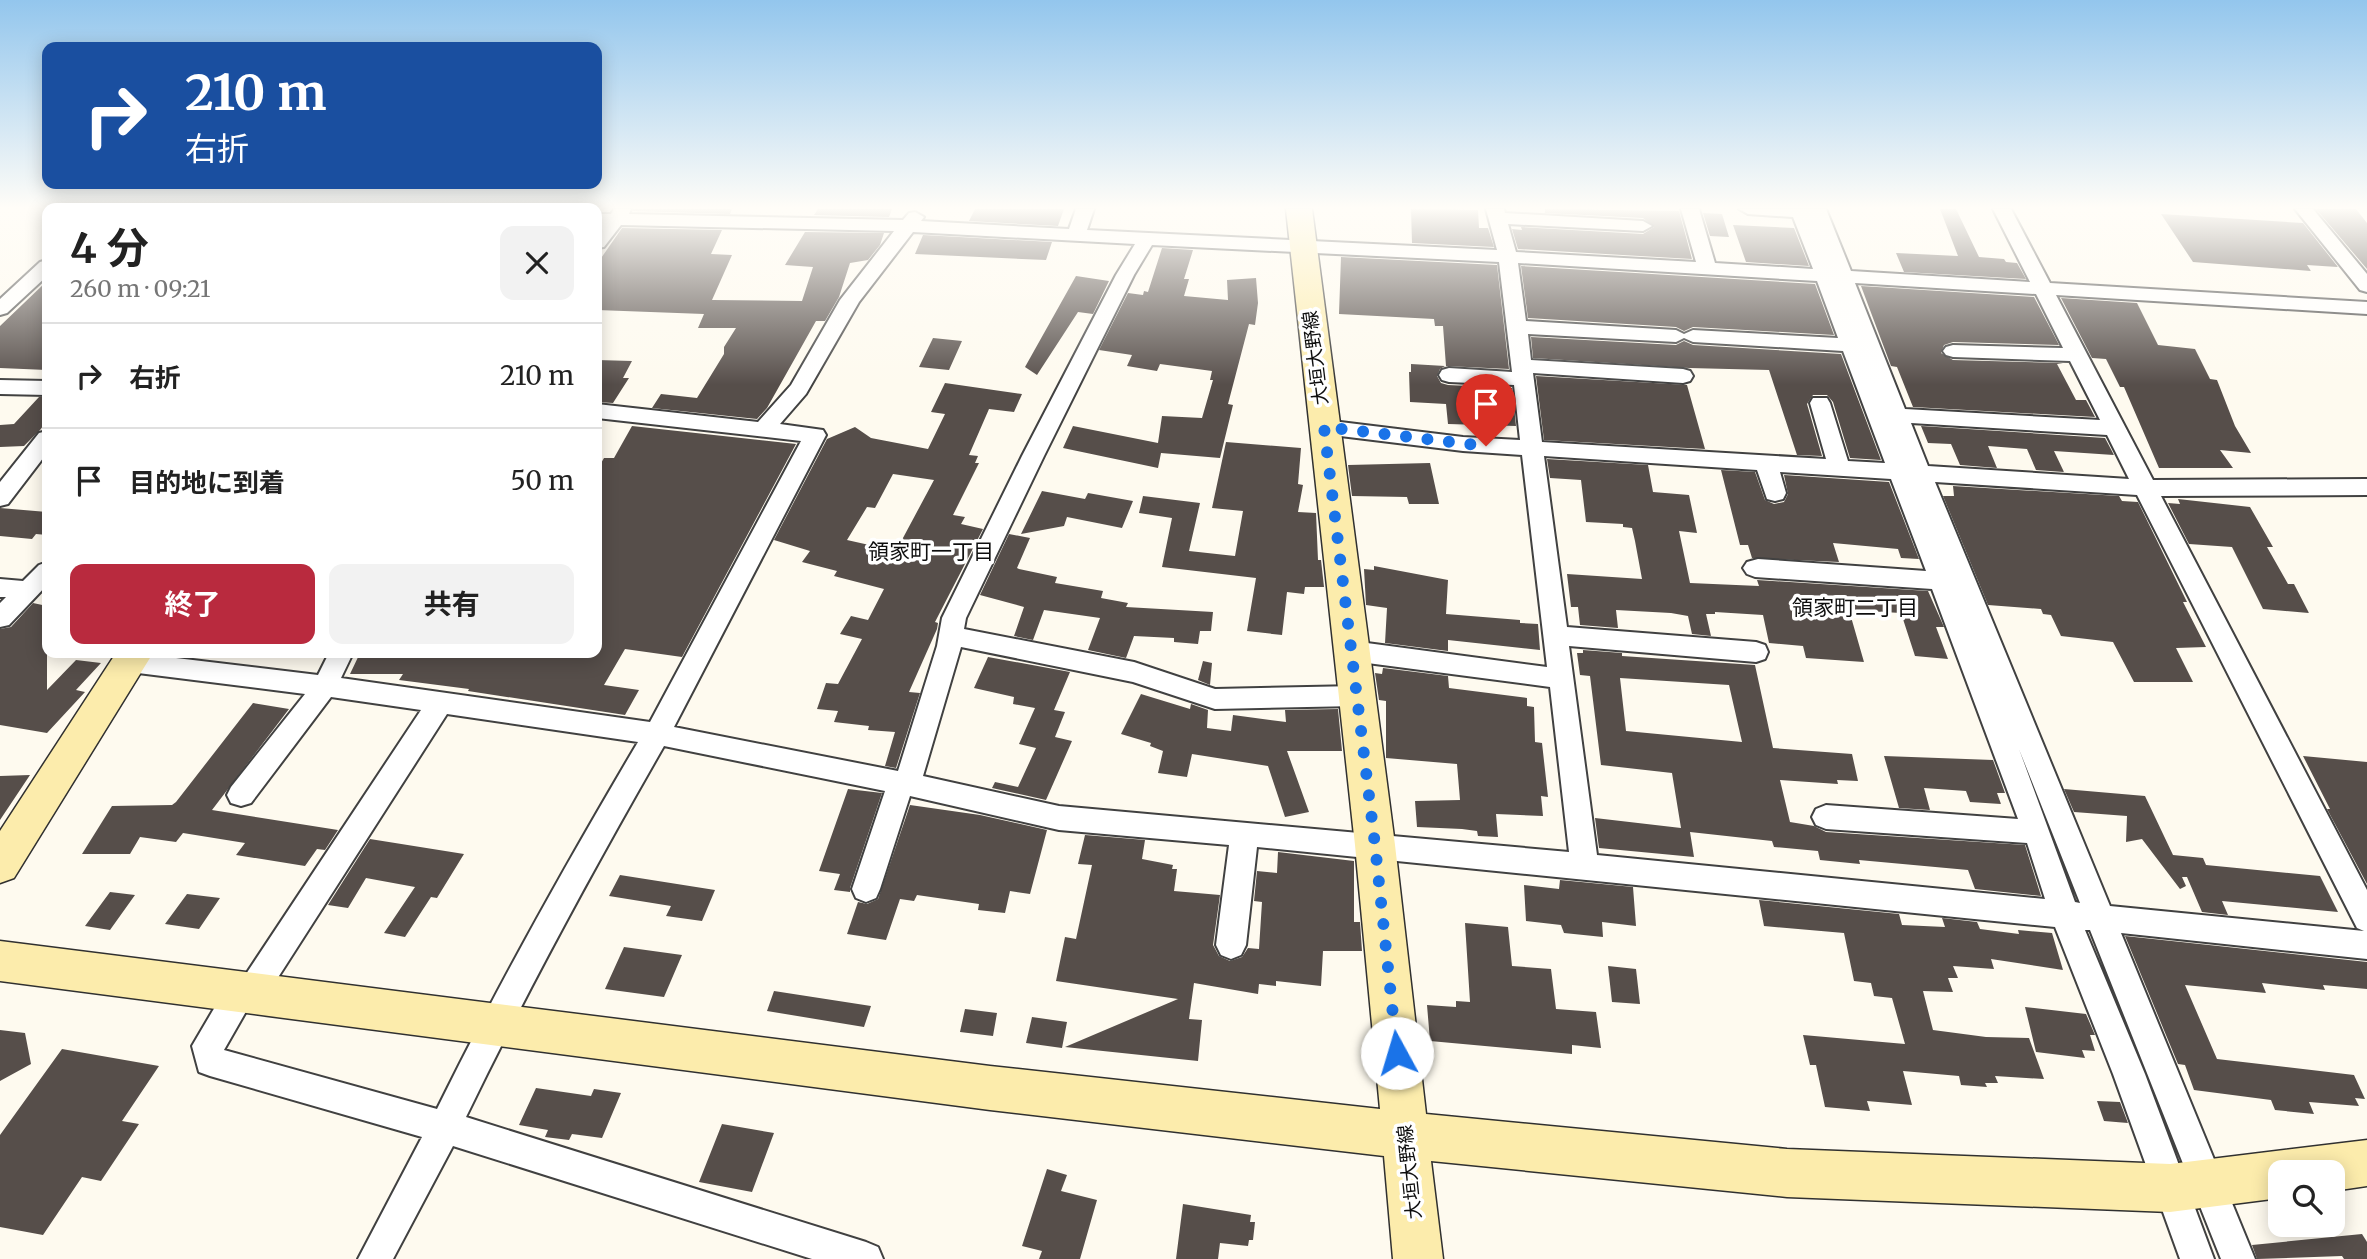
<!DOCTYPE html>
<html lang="ja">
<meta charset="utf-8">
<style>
body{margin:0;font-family:Merriweather,"Noto Sans JP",serif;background:#f2f2f2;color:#222;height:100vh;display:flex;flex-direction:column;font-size:26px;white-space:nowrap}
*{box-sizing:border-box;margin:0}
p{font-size:23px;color:#767676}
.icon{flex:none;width:38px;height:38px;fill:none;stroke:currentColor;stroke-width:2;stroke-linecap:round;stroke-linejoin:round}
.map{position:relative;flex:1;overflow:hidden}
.details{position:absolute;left:42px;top:203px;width:560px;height:455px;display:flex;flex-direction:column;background:#fff;border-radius:14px;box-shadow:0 4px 18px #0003}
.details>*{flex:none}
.hud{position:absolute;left:42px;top:42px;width:560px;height:147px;border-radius:14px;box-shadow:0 4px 18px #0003;background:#1a4fa0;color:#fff;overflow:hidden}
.fabs{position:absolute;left:2268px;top:1160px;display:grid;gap:14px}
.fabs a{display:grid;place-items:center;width:77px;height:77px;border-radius:14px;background:#fff;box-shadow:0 4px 18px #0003;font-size:35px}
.pin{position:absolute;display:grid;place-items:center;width:60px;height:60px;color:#fff;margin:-72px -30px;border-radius:50% 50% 50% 0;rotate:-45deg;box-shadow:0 0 7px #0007}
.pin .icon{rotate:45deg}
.me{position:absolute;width:77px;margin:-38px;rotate:354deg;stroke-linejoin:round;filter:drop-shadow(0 0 5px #0008)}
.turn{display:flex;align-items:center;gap:24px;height:147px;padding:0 28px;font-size:32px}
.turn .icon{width:91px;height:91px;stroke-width:2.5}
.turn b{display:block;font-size:49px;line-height:60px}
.round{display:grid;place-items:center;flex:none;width:74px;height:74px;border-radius:14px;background:#f2f2f2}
.summary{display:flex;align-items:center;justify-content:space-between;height:119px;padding:0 28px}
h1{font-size:42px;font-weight:700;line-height:52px}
.primary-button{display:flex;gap:14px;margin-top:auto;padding:14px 28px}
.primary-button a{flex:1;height:80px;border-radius:14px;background:#b92a3e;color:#fff;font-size:28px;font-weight:700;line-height:80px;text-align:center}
.primary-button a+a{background:#f2f2f2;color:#222}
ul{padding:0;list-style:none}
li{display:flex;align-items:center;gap:21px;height:105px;padding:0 28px;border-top:2px solid #e0e0e0}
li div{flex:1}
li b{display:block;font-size:26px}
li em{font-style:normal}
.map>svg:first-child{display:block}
.building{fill:#564e4a;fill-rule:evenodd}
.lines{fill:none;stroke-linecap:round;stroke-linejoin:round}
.street-casing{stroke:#414141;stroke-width:4}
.secondary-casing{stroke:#303030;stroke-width:3}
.street{fill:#fff;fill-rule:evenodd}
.secondary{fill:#fcecac;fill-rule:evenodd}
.route{stroke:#1a73e8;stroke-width:12;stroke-dasharray:0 21.6}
.labels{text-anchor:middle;stroke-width:7;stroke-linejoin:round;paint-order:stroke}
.street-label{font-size:19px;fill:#0e0e0e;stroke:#fff}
.neighbourhood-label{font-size:21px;fill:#0e0e0e;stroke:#fff}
</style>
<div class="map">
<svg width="2367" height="1259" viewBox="0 0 2367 1259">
<rect width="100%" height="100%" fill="#fefaef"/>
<path class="building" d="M633,209h99l-2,5 -97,-3z
M818,209h74l-3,8 -75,-2z
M975,209h89l-6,17 -89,-5z
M1411,209l67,1 1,18h9l6,19 -82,-4z
M1545,209l134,2 13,48 -174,-10 -6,-20 10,1 -1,-3 122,7 11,-7 -11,-9 -98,-5z
M1940,209h16l23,48 25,2 2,3 11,1 9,16 -122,-7 -8,-19 62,3z
M2316,209h40l11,14v46z
M1703,213l19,1 7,23 -19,-1z
M2161,214l142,9 35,44 -31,-2 4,6 -118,-9z
M1733,225l61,3 15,38 -63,-4z
M622,228l100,2 -11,24 21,1 -20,45 90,1 11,-34 -28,-2 20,-33 79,1 -4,12 -12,15 -18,3 -11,34 -14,24h-9l-49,87 -10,11 -105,-11 9,-14 36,4 27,-44v-7l12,-19h-38l6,-14 -107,-4v-46z
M923,235l129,7 -6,18 -131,-6z
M1162,248l31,2 -9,29h5l-5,17 44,4 -1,-20 29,-2 2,25 -3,22 -6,-1 -21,80 5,1 -13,53 -59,-5 -3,15 -95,-20 10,-22 85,17 4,-27 40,2 11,-38h-3l2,-9 -52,-7 -3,7 -30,-5 5,-11 -33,-5 29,-57 15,2 1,-4 4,1z
M1341,257l156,8 12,104 -63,-3 -3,-40h-8l-1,-7 -95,-5z
M1521,266l294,18 19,51 -141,-8 -9,4 -8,-4 -148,-9z
M1076,276l33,5 -16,33 -15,-2 -41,63 -12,-8z
M47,281v89l-47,-2v-42z
M1861,286l173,11 25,48 -106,-3 -9,3 -3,8 12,7 110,3 -6,1 19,36h10l9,17 -182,-10 -16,-40 -6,-1z
M2061,298l76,5 21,42 37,4 15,30 7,1 18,46 16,27 -31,-3 13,18h-74l-35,-81h-4l-14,-28 -14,-1z
M1531,337l145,8 8,-4 9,4 148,9 40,106 -31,-2 -17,-56 -6,-7h-14l-6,9 15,52 -25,-1 -28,-85 -80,-2 -156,-10z
M933,338l29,3 -13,29 -30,-3z
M597,360l35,1 -9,17h6l-16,25 -16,-1z
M1411,364l34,2 -5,3 -3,7 4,7 7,2 64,3 4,38 -68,-2 -2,-20 -36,-2 -1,-30h2z
M1536,376l151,9 18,64 -161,-9z
M945,383l77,11 -8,18 -25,-3 -20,46 9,1 -3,7h4l-26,52 12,2 -4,7 22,5 -48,93 3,1 -1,6 -28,63 11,1 -24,75 -11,-2 10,-34 -27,-2 1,-4 -35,-4 4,-11 -21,-2 9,-26 12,1 24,-45 -22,-5 11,-18 17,4 16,-31 -50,-13 3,-5 -35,-9 8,-11 -36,-11 53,-101 28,-12 16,11 57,11 17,-35 -14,-2zM893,474l41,6 -38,71 -49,-11 20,-33 8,1z
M39,397h8v24l-7,9 -16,16 -24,1v-22l14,-1z
M632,426l164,18 -114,213 -57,-8 -21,36 35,5 -14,25 -157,-24 1,-2 -70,-9 4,-6h-53l10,-21h237v-183l7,-12h10z
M1921,426l184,12 9,17 -60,-4 10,21 -28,-2 -9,-21 -39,-3 9,22 -37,-3 -9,-21 -23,-1z
M1226,442l75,6 -3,36 5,1 -5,27 18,1 2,47h3l3,27h-19l-1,7 -17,-2 -5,43 -35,-4 9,-53 -94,-11 10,-49 -33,-5 4,-17 57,7 -11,48 46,5 8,-45 -31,-3z
M1547,459l101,6 5,27 36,3 8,38 -18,-2 11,52 69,3 -2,-6 171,11 16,36h-8l12,32 -33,-3 -14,-43 -52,-3 15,52 -58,-4 -3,-12 -34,-3 -6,-28 -48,-3v2h-9l5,22 -19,-2 -4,-18 -17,-3 -55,-3 2,18 -38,-3 -2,-18h-7l-4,-33 75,5 -7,-38 -3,-13 -9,-1v-3l-37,-2 -5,-42 -31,-2z
M1430,463l9,41h-30l-2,-7 -55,-1 -4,-31z
M1721,470l34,2 10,28 9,4 10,-2 4,-8 -4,-19 105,7 30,77 -18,-1 -3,-9 -65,-6 6,19 -87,-4 -4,-13h-8z
M1953,486l166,10 3,5 16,1 49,100h-4l23,45 -30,1 17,34h-59l-21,-40 -52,-6 -10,-21 -8,-1 -2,-5 -53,-4 -45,-109h11z
M1042,491l43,8 3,-6 45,8 -11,27 -55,-11 -3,9 -43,8z
M2178,499l72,8 23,40h-6l21,37h6l15,29 -46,-4 -31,-62 -43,-3 -21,-41 12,1z
M0,508l47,4v23l-11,-1 -4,5 -32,-3z
M1009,534l21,4 -13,30 2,1 38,8 -2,6 48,8 -2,7 27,5 -2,4 87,5 -2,19h-11l-2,13 -24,-2v-4l-40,-2 -8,22 -38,-8 12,-32 -56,-8 -11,30 -19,-4 10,-29 -44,-12z
M1374,566l74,14 -2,34 74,6v3l18,1 2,26 -92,-10v11l-63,-8 2,-35 -21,-3 -2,-36 10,1z
M33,603l14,3v84l29,-30 25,3 -25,27 9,2 -38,41 -47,-8v-96l11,-2z
M1583,650l39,3v3l133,9 18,83 79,6 6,27 -21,-1 1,4 -58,-4 10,42 24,4 12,6 199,13 16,51 -66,-7 -7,-19 -109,-10 1,4 -40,-4 -2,-9 -44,-4 -2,-6 -82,-9 4,25 -95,-9 -4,-30 86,10 -9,-55 -71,-8 -11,-89 -10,-1 -3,-22h6zM1620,678l109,7 13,57 -116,-11z
M988,657l82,15 -16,38 11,2 -10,25 17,4 -26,59 -54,-12 3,-6 23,5 18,-39 -17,-4 16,-36 -22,-4 1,-7 -40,-9z
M1203,661l9,2 -2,22 -12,-5z
M1383,668l65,8 1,12 78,10v8l7,1 1,35 7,1 6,54 -7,-1 2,20 -47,-2 2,23 -20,-1 -1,-5 -15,-2 -45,-2 -2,-26 45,-1 -3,-36 -71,-6v-57l-7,-1 -4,-27 7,1z
M1141,694l49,15 1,-5 17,6 -1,18 24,3 2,-16 53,7 -1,-12 53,-1 4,42h-55l22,61 -24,5 -17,-51 -76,-12 -5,23 -29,-4 5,-22 -13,-5 1,-3 -30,-9z
M253,703l36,6 -77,101 126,20 -13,20 -8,-1 -12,17 -69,-11 9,-12 -62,-10 -7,9 -36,-5 -10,17h-48l30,-48 60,-1 4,-3z
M1884,756l109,4 12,33h-8l4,11 -31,-2 -4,-11 -42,-3 6,22 -31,-2z
M2303,756l64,6v122l-40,-75h3z
M30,775l-30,45v-44z
M848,789l34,4 -32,95v4l-16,-2 6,-16 -21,-3z
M2064,789l81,7 28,59 30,3 3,7 114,11 18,36 -116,-11 6,14 -26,-3 -15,-35h-5l4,9 -6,3 -38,-50 -16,3 1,-26 -53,-4z
M910,805l70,10 67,15 -17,64 -20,-3 -5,22 -27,-3 1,-6 -62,-9 -3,6 -14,-2 -14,41 -39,-6 11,-32 9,2 11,-5z
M1085,835l60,5 -3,19 31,6 -1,4h5l-3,22 46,4 -7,50 6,11 11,5 12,-4 6,-9 11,1 3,-47 -8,-1 3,-30 20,2 1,-21 76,9v61h6l2,29h-39l-2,35 -45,-5v5l-17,-2 -1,10 -64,-11 -5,36 13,1 -4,41 -133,-14 113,-48 -122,-18 9,-44 11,2 16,-74 -14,-1z
M370,839l94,15 -27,44 -6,-1 -26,40 -21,-4 31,-46 -49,-9 -18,30 -20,-3z
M620,875l95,15 -13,31 -36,-5 5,-10 -62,-10z
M1560,880l73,7 3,39 -34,-4 1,15 -39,-4 -3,-8 -35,-4 -2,-36 35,4z
M110,892l25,3 -25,35 -25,-4z
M187,894l33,4 -21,31 -34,-5z
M1759,900l140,14 3,11 43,2 -3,-9 35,4 3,7 39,5 -1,-4 34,3 11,37 -72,-11 3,10 -41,-3 5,12h-10l5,14 -30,-1 10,39 53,7 43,1 15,41 -49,-3 3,7h-13l2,4 -26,-2 -2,-9 -56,-5 9,34 -45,-4 3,10 -45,-4 -9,-42h-6l-7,-30 102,9 -13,-46 -18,-2 -3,-13 -17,-2 -10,-48 -80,-7z
M1465,923l43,4 4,39 39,3 5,40 40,3 5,36 -29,-3v9l-142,-13 -3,-36 29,2v-6l14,1z
M2125,936l242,26v27l-44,-4 2,5 -63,-7 4,10 -81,-8 32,74 137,16 11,24 -10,-1 4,8 -50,-4 5,12 -39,-4 -4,-10 -77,-10 -9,-25 -7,-1z
M624,947l58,8 -18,42 -59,-8z
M1608,966l28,3 4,35 -28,-2z
M774,991l97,15 -7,21 -97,-16z
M2025,1007l61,7 9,21h-5l5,16 -13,-1 3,8 -49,-6z
M965,1009l32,4 -4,23 -33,-4z
M1032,1017l35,5 -5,26 -36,-5z
M0,1030l25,3 6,31 -31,17z
M62,1049l97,17 -37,55 17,3 -38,57 -19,-4 -39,58 -43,-8v-92z
M536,1088l55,8 3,-7 27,4 -19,45 -30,-4 -3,6 -24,-3 3,-7 -29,-5z
M2097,1101l23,1 8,21 -24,-2z
M722,1124l52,9 -22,59 -53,-10z
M1047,1169l20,6 -6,16 36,9 -17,59h-41l3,-8 -20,-5z
M1183,1204l68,11 -1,7h5l-2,18h-4l-1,6 -28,-3 -2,16h-42z
M2362,1234l5,8v17h-23l-2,-3 -85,3 -5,-14z"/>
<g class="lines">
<defs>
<path id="street" d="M614,209h17l-2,5 274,6 6,-7 6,-1 9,5 -3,4 148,8 7,-20h18l-7,21 410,20 -11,-41h18l1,4 138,8 9,5 -9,5 -135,-7 8,28 180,10 -15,-53h18l16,54 98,6 -20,-52 -45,-3 -9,-5h69l5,13 -5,-13h18l25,62 179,11 -37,-73h18l39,74 317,19v12l-311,-19 97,185 214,-1v16l-206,1 206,394v69l-246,-26 134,326h-34l-131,-329h-5l60,144 69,185h-34l-67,-185 -58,-147 -798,-80 -11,98 -5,10 -10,4 -10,-4 -5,-10 13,-100 -170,-15 -149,-34 -30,93 -4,9 -10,4 -10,-4 -4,-9 33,-98 -221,-45c-70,122 -137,245 -198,371l400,125 12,5 5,12h-71l-359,-113 -60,113h-35l64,-122 -212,-61 -11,-4 -7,-26 37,-63 13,-3 179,-270 -90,-13 -80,106 -10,3 -10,-3 -4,-8 4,-8 74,-93 -175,-22 -9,-3 -4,-7 4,-7 13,-2 184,22 11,-22h24l-12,25 309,44 151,-281 -204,-23v-14l161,18 33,-37 49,-85 54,-69 -273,-6 -17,22 -7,1v-17l5,-6 -5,-1v-10h14zM913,232l222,12 -19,31 -94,181 -80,162 -5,28 -39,125 -224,-44 152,-292 -3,-5 -43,-6 26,-30 53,-92zM1152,245l347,17 13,110 -63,-4 -7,2 -3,5 3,5 7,2 65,3 6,55 -57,-3 -139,-17 -8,2 -3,5 3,5 8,2 139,17 59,4 25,212 -195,-26 -9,3 -3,7 3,7 9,3 198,26 19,165 -510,-46 -136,-30 38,-129 172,35 82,27 142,-3 9,-3 4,-7 -4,-7 -9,-3 -142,3 -81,-27 -170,-33 2,-11 78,-162 90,-181zM1518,263l299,18 21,57 -145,-8 -9,4 -8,-4 -150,-9zM1855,283l181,11 27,54 -110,-3 -7,2 -3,4 3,4 7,2 117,4 30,59 -195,-11zM1528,334l148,8 8,-4 9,4 150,9 42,112 -37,-2 -18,-58 -3,-5h-14l-3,5 16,56 -284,-17 -9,-69 150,10 7,-2 3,-5 -3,-5 -7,-2 -152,-9zM1911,423l196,12 22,44 -201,-13zM1544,456l213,14 10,29 8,2 8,-2 3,-6 -6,-21 111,7 35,92 -168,-12 -11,3 -4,6 4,6 8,3 177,12 86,230 -192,-14 -10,4 -4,8 4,8 10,4 201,14 18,56 -448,-44 -28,-209 187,16 9,-3 3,-7 -3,-7 -9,-3 -189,-15zM1935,482l202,13 220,433 7,3 -254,-25zM447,714l191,28c-71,120 -139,241 -201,367l-213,-59 24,-42 13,-4zM2019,749l61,154 -5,-1z
M2295,209h18l54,65v18l-7,-2z
M47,260v16l-40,37 -7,2v-16l40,-37z
M0,380l47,1v14l-47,-1z
M47,431v22l-39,51 -8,2v-24l39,-49z
M47,562v23l-38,40 -9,2v-24l6,-6h-6v-18l23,2 16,-16z"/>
<path id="secondary" d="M1286,209h26l83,636 31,269 361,35 383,15 197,-24v46l-34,5v-19h-53v26l-110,14 -383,-15 -356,-36 12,98h-50l-9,-103 -394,-46 -990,-129v-40l990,125 390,43 -25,-264z
M116,653h37l-139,225 -14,5v-52z"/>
</defs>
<use href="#street" class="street-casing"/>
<use href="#secondary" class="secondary-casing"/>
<use href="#street" class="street"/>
<use href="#secondary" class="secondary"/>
</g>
<linearGradient id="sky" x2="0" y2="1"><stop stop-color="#93c6ed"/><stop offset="0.54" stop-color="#fffdf8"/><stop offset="1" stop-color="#fffdf8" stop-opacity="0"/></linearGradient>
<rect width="2367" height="385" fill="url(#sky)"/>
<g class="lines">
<path class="route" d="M1397,1053l-22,-208 -51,-418 162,19"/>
</g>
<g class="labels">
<g class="street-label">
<text transform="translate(1315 358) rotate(-97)" y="7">大垣大野線</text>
<text transform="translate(1409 1172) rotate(-96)" y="7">大垣大野線</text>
</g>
<g class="neighbourhood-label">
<text x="931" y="559">領家町一丁目</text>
<text x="1855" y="615">領家町二丁目</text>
</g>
</g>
</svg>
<div class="fabs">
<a><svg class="icon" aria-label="search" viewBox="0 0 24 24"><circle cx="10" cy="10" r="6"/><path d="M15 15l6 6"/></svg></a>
</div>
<div class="pin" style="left:1486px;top:446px;background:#d93025"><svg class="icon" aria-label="arrive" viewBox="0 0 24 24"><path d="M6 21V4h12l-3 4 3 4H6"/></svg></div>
<svg class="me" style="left:1397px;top:1053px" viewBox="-20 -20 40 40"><circle r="19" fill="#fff"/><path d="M0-13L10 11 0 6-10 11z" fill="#1a73e8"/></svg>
<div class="hud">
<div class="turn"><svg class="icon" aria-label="right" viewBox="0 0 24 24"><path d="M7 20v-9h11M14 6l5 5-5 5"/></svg><div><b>210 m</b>右折</div></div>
</div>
<section class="details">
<div class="summary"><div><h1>4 分</h1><p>260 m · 09:21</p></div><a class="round"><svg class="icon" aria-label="close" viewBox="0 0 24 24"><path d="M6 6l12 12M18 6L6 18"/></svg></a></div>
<ul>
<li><svg class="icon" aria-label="right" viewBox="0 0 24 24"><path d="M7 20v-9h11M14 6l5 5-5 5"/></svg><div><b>右折</b></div><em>210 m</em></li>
<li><svg class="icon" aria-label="arrive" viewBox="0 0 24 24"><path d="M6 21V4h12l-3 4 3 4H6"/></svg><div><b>目的地に到着</b></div><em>50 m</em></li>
</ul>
<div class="primary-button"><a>終了</a><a>共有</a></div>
</section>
</div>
